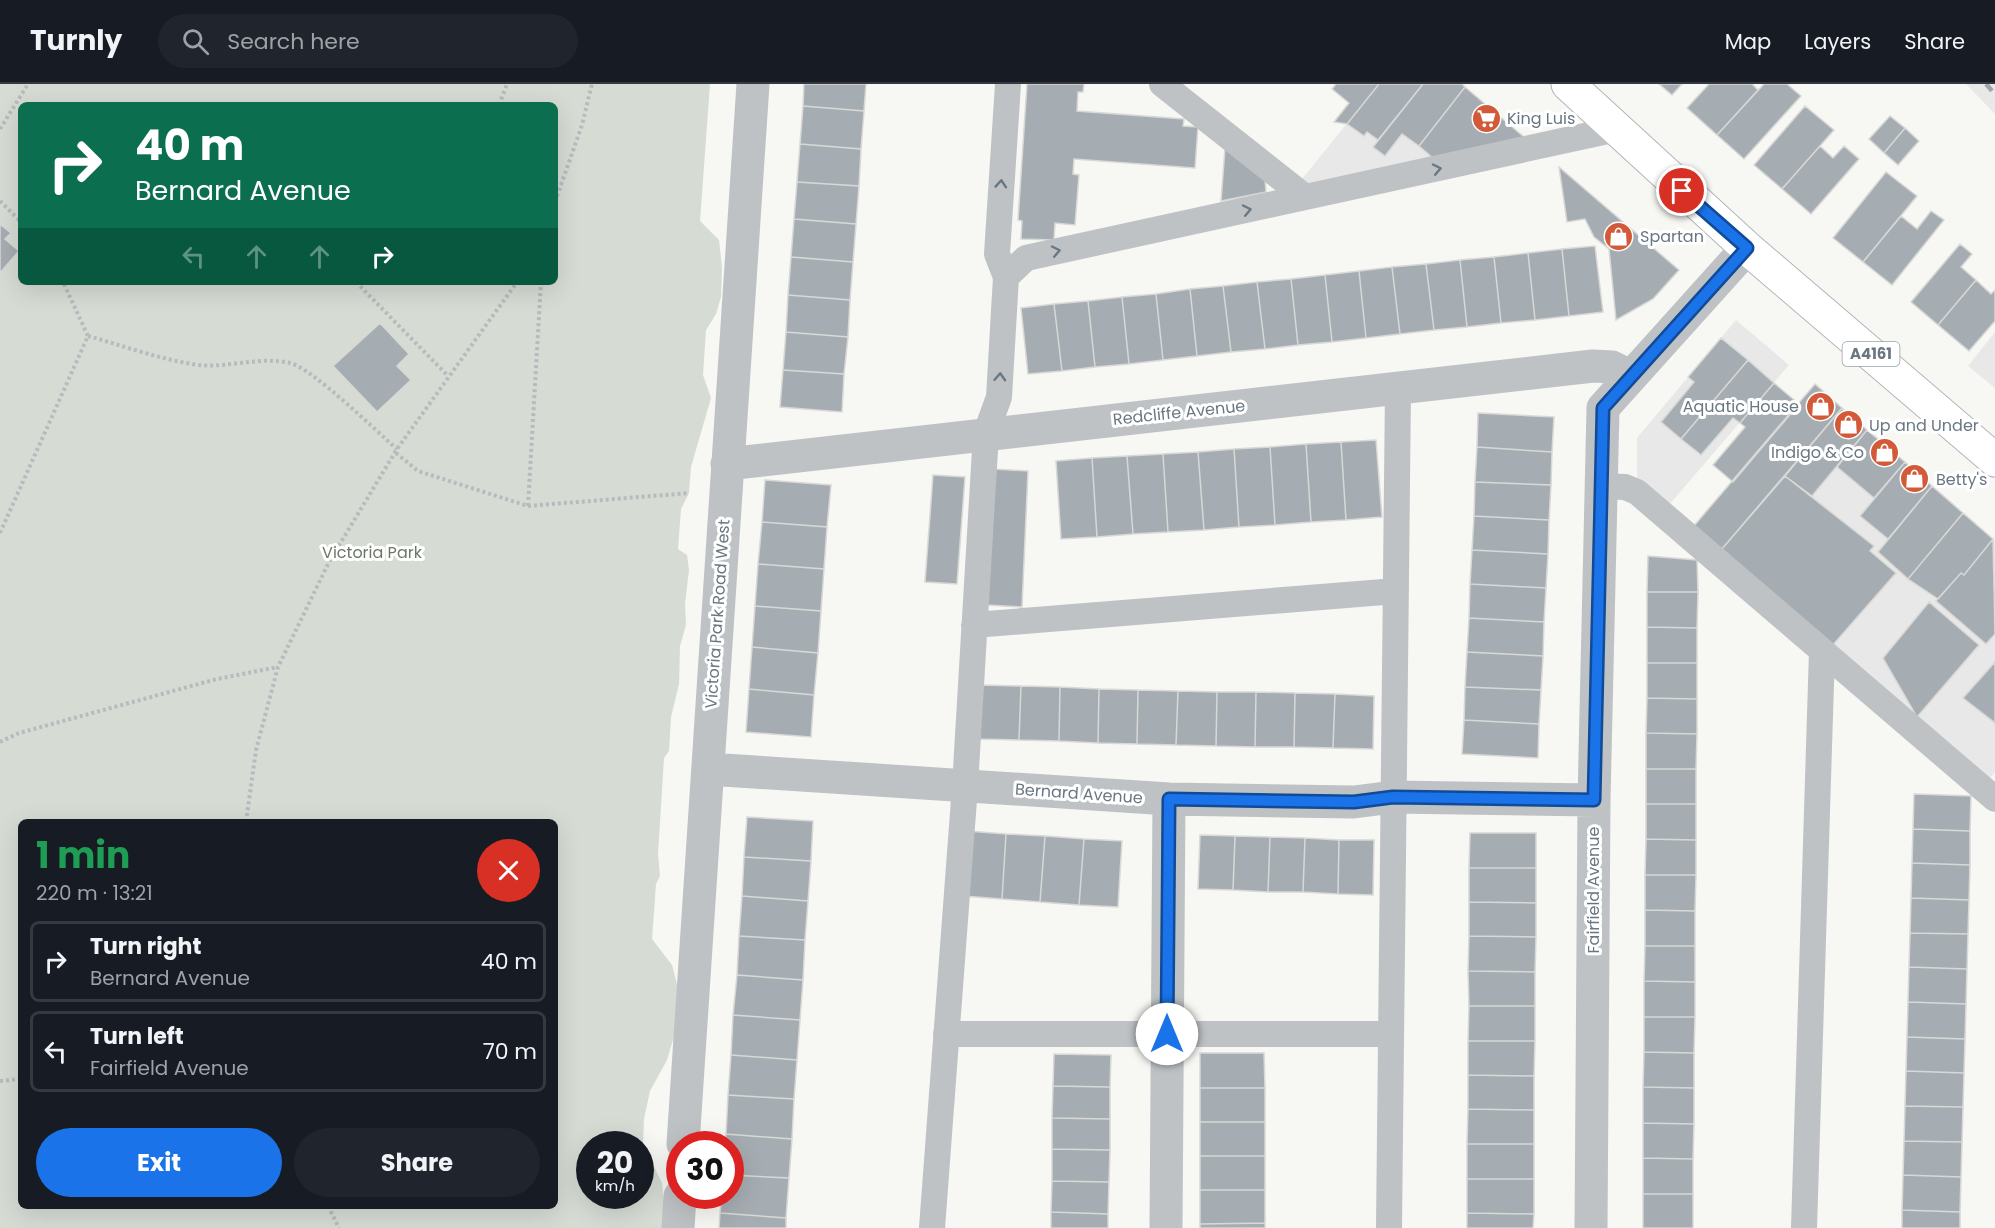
<!DOCTYPE html>
<meta charset="utf-8">
<style>
body{margin:0;font-family:Poppins,sans-serif;background:#20242c;color:#f1f3f6;height:100vh;display:flex;flex-direction:column;font-size:22px;white-space:nowrap}
*{box-sizing:border-box;margin:0}
p{font-size:20px;color:#9ea1a6}
.icon{flex:none;width:33px;height:33px;fill:none;stroke:currentColor;stroke-width:2;stroke-linecap:round;stroke-linejoin:round}
.map{position:relative;flex:1;overflow:hidden}
.drawer{position:absolute;left:18px;top:735px;width:540px;height:390px;display:flex;flex-direction:column;background:#171b24;border-radius:9px;box-shadow:0 6px 24px #0002}
.drawer>*{flex:none}
.top-card{position:absolute;left:18px;top:18px;width:540px;height:183px;border-radius:9px;box-shadow:0 6px 24px #0002;background:#0b6e4f;color:#fff;overflow:hidden}
.speed{position:absolute;left:576px;top:1047px;display:flex;gap:12px;font-size:30px;font-weight:700;text-align:center}
.speed>*{display:grid;place-content:center;width:78px;height:78px;border-radius:50%;background:#171b24;box-shadow:0 6px 24px #0002;line-height:1}
.speed small{font-size:15px;font-weight:400}
.speed .limit{border:9px solid #d22;background:#fff;color:#111}
.pin{position:absolute;display:grid;place-items:center;width:51px;height:51px;color:#fff;margin:-26px;border:3px solid #fff;border-radius:50%;box-shadow:0 2px 6px #0007}
.me{position:absolute;width:66px;margin:-33px;rotate:0deg;stroke-linejoin:round;filter:drop-shadow(0 0 4px #0008)}
.turn{display:flex;align-items:center;gap:21px;height:126px;padding:0 18px;font-size:27px}
.turn .icon{width:78px;height:78px;stroke-width:2.5}
.turn b{display:block;font-size:42px;line-height:51px}
.lanes{display:flex;align-items:center;height:57px;padding:0 18px;background:#0003;justify-content:center;gap:30px;direction:ltr}
.lanes .off{opacity:.35}
.round{display:grid;place-items:center;flex:none;width:63px;height:63px;border-radius:32px;background:#20242c}
.headline{display:flex;align-items:center;justify-content:space-between;height:102px;padding:0 18px}
h1{font-size:36px;font-weight:700;line-height:45px;color:#1e9e55}
.button{display:flex;gap:12px;margin-top:auto;padding:12px 18px}
.button a{flex:1;height:69px;border-radius:36px;background:#1a73e8;color:#fff;font-size:24px;font-weight:700;line-height:69px;text-align:center}
.button a+a{background:#20242c;color:#f1f3f6}
ul{padding:0;list-style:none}
li{display:flex;align-items:center;gap:18px;height:81px;margin:0 12px 9px;padding:0 6px;border:3px solid #363941;border-radius:9px}
li div{flex:1}
li b{display:block;font-size:22px}
li em{font-style:normal}
header{display:flex;align-items:center;gap:36px;box-sizing:border-box;height:84px;padding:0 30px;background:#171b24;border-bottom:2px solid #363941}
header strong{font-size:28px}
nav{display:flex;gap:33px;margin-inline-start:auto;font-size:21px}
.search{width:420px;height:54px;background:#20242c;display:flex;align-items:center;gap:15px;box-sizing:border-box;padding:0 21px;border-radius:33px;color:#9ea1a6;font-size:22px}
.map>svg:first-child{display:block}
.built{fill:#e7e8e7}
.green{fill:#d6dbd4;fill-rule:evenodd}
.building{fill:#a6adb2;stroke:#d8d8d6;stroke-width:1.5}
.lines{fill:none;stroke-linecap:round;stroke-linejoin:round}
.primary-casing{stroke:#b2b6b9;stroke-width:35}
.path{stroke:#b8bbbd;stroke-width:4;stroke-dasharray:3 3;stroke-linecap:butt}
.service{stroke:#bec2c5;stroke-width:26}
.minor{stroke:#bec2c5;stroke-width:33}
.primary{stroke:#fff;stroke-width:33}
.rail{stroke:#a0a6ab;stroke-width:4.5;stroke-dasharray:9 4.5;stroke-linecap:butt}
.oneway{stroke:#697782}
.route-casing{stroke:#114b97;stroke-width:15}
.route{stroke:#1a73e8;stroke-width:10}
.labels{text-anchor:middle;stroke-width:6;stroke-linejoin:round;paint-order:stroke}
.shield{fill:#fff;stroke:#96a0a8;stroke-width:1.5}
.shield-label{font-size:15px;font-weight:bold;fill:#697782}
.poi-label{font-size:16px;fill:#697782;stroke:#fff;text-anchor:start}
.street-label{font-size:16px;fill:#697782;stroke:#fff}
.park-label{font-size:16px;fill:#6b7a67;stroke:#fff}
</style>
<header>
<strong>Turnly</strong>
<div class="search"><svg class="icon" aria-label="search" viewBox="0 0 24 24"><circle cx="10" cy="10" r="6"/><path d="M15 15l6 6"/></svg>Search here</div>
<nav><a>Map</a><a>Layers</a><a>Share</a></nav>
</header>
<div class="map">
<svg width="1995" height="1144" viewBox="0 0 1995 1144">
<rect width="100%" height="100%" fill="#f7f7f4"/>
<path class="built" d="M1379,0h83l62,53 -215,48 -7,-6z
M1966,0h29v30z
M1736,236l53,45 -120,140 -32,-27v-40z
M1995,248v56l-27,-22z
M1815,300l180,157v231l-6,7 -268,-229z"/>
<path class="green" d="M0,0h710l-10,137 19,19 3,27 -1,30 -5,17 -10,16 -3,45 8,23 -20,69 -2,26 -8,16 -3,40 9,6 2,15 -4,34 1,21 -6,21 -1,38 -8,33 -2,34 -5,7 -6,96 2,22 -4,8 -4,55 20,26 7,27 -4,41 -8,27 -17,31 -6,28 -1,25 19,39 5,45h-667zM21,21h534v177h-534zM21,738h534v384h-534zM590,1060h50v52h-50z"/>
<path class="building" d="M804,0h62l-2,27 -61,-5z
M1027,0h57l-1,8h-5l-1,19 107,8 -1,7 15,1 -3,41 -121,-9 -1,15 6,1 -4,50 -20,-2 -1,17 -33,-1 1,-18 -4,-1z
M1336,0h43l-32,40 -13,-2 15,-19 -17,-14z
M1379,0h44l-45,56 -11,-8 -3,4 -17,-12z
M1423,0h39l3,3 -46,59 -17,-12 -17,22 -12,-9z
M1659,0h23l-10,11z
M1709,0h43l6,6 -41,45 -30,-27z
M1764,0h23l14,12 -57,63 -27,-24z
M1465,3l59,50 -90,22 -15,-13z
M803,22l61,5 -3,38 -61,-5z
M1805,22l29,24 -52,59 -28,-24z
M1890,32l15,12 -21,25 -15,-14z
M1905,44l14,13 -21,24 -14,-12z
M800,60l61,5 -2,37 -62,-4z
M1820,62l13,12 11,-12 15,13 -48,55 -29,-25z
M1225,64l40,31 1,13 -45,9z
M1559,83l120,103 -26,29 -37,21 -7,-71 -15,-12 -9,-18 -18,3z
M1886,88l31,24 -54,66 -30,-24z
M797,98l62,4 -3,38 -62,-5z
M1931,127l13,9 -52,65 -29,-23 38,-46 16,13z
M794,135l62,5 -3,38 -62,-5z
M0,140l11,9 -6,6 14,12 -19,22z
M1960,160l12,10 -11,13 15,13 -38,45 -27,-23z
M1595,162l8,66 -34,4 -7,-67z
M1562,165l7,67 -34,4 -7,-67z
M1528,169l7,67 -34,3 -7,-66z
M791,173l62,5 -3,38 -62,-5z
M1494,173l7,66 -34,4 -7,-67z
M1460,176l7,67 -33,3 -8,-66z
M1426,180l8,66 -34,4 -8,-67z
M1392,183l8,67 -34,4 -7,-67z
M1359,187l7,67 -34,4 -7,-67z
M1325,191l7,67 -34,3 -7,-66z
M1291,195l7,66 -33,4 -8,-67z
M1976,196l15,14 4,-4v31l-26,30 -31,-26z
M1257,198l8,67 -34,3 -8,-66z
M1223,202l8,66 -34,4 -7,-67z
M1190,205l7,67 -34,4 -7,-66z
M1156,210l7,66 -34,4 -7,-67z
M788,211l62,5 -2,37 -62,-5z
M1122,213l7,67 -34,3 -7,-66z
M1088,217l7,66 -33,4 -8,-67z
M1054,220l8,67 -34,3 -7,-66z
M380,239l29,31 -12,12 14,14 -34,32 -44,-46z
M786,248l62,5 -4,37 -61,-4z
M1721,254l27,22 -67,79 -20,-17 33,-40 -6,-5z
M1748,276l26,23 -34,40 -7,-5 -32,37 -20,-16z
M783,286l61,4 -2,38 -62,-5z
M1774,299l25,21 -66,78 -20,-17 32,-38 -5,-4z
M1815,300l27,24 -121,142 -28,-23z
M1842,324l25,22 -55,66 -27,-20z
M1478,329l76,4 -2,35 -75,-5z
M1867,346l38,32 -31,36 -37,-31z
M1376,356l6,77 -36,3 -5,-78z
M1341,358l5,78 -35,2 -5,-78z
M1306,360l5,78 -36,3 -5,-78z
M1270,363l5,78 -36,2 -5,-78z
M1477,363l75,5 -1,33 -76,-3z
M1234,365l5,78 -35,3 -6,-78z
M1198,368l6,78 -36,2 -5,-78z
M1163,370l5,78 -35,2 -6,-78z
M1127,372l6,78 -36,3 -5,-79z
M1092,374l5,79 -36,2 -5,-78z
M1905,378l27,24 -44,53 -28,-23z
M993,385l35,2 -6,136 -36,-2z
M933,391l32,2 -8,107 -32,-2z
M1785,392l89,70 -4,5 26,22 -64,73 -111,-96z
M765,396l66,5 -4,42 -65,-5z
M1475,398l76,3 -2,35 -75,-4z
M1932,402l31,27 -55,66 -30,-27z
M1963,429l30,26 -29,36 -3,-2 -23,26 -30,-20z
M1474,432l75,4 -1,34 -76,-4z
M762,438l65,5 -3,42 -66,-5z
M1993,455l2,95 -9,10 -50,-43 25,-28 3,2z
M1472,466l76,4 -2,34 -76,-4z
M1648,472l49,4 1,32h-51z
M758,480l66,5 -3,42 -66,-5z
M1470,500l76,4 -2,34 -75,-4z
M1647,508h51l-1,36 -50,-1z
M1929,518l50,43 -62,72 -34,-59z
M755,522l66,5 -3,42 -66,-6z
M1469,534l75,4 -1,34 -76,-4z
M1647,543l50,1v35h-50z
M752,563l66,6 -4,42 -65,-6z
M1467,568l76,4 -2,34 -76,-3z
M1995,578v61l-32,-25z
M1647,579h50v36l-50,-1z
M981,601l40,1 -2,54 -39,-1z
M1021,602l39,1 -1,54 -40,-1z
M1060,603l39,2 -1,54 -39,-2z
M1465,603l76,3 -2,34 -75,-4z
M749,605l65,6 -3,42 -65,-5z
M1099,605l39,1 -1,54 -39,-1z
M1138,606l40,1 -2,54 -39,-1z
M1178,607l39,1 -1,54 -40,-1z
M1217,608h39l-1,55 -39,-1z
M1256,608l39,1 -1,54h-39z
M1295,609l40,1 -2,54 -39,-1z
M1335,610l39,2 -1,53 -40,-1z
M1647,614l50,1v35l-51,-1z
M1464,636l75,4 -1,34 -76,-4z
M1646,649l51,1 -1,35h-50z
M1646,685h50v35h-50z
M1914,710l57,2 -1,35 -57,-2z
M1646,720h50v36l-50,-1z
M747,733l66,4 -2,40 -67,-4z
M1913,745l57,2v34l-58,-2z
M967,747l39,3 -4,65 -39,-3z
M1470,749h66v35h-67z
M1006,750l39,2 -5,66 -38,-3z
M1200,751l35,1 -2,54 -35,-1z
M1045,752l39,3 -5,66 -39,-3z
M1235,752l35,1 -2,55 -35,-2z
M1270,753l35,1 -2,54h-35z
M1305,754l34,2 -1,54 -35,-2z
M1084,755l38,2 -4,66 -39,-2z
M1646,755l50,1v35h-51z
M1339,756h35l-1,55 -35,-1z
M744,773l67,4 -3,40 -66,-5z
M1912,779l58,2 -1,35 -58,-2z
M1469,784h67v35l-67,-1z
M1645,791h51l-1,36 -50,-1z
M742,812l66,5 -3,39 -66,-4z
M1911,814l58,2 -1,34 -58,-1z
M1469,818l67,1v34l-67,-1z
M1645,826l50,1v35h-50z
M1910,849l58,1 -1,35 -58,-2z
M739,852l66,4 -2,40 -66,-5z
M1469,852l67,1 -1,35 -67,-1z
M1645,862h50v36l-51,-1z
M1909,883l58,2 -1,35 -58,-2z
M1468,887l67,1v34h-66z
M737,891l66,5 -3,40 -67,-5z
M1644,897l51,1v35h-51z
M1908,918l58,2 -1,35 -58,-2z
M1469,922h66v35h-67z
M733,931l67,5 -3,40 -66,-5z
M1644,933h51l-1,36 -50,-1z
M1907,953l58,2 -1,34 -58,-2z
M1468,957h67l-1,35 -66,-1z
M1644,968l50,1v35l-51,-1z
M1200,969h64l1,35h-65z
M1054,970l57,1 -1,32 -57,-1z
M731,971l66,5 -3,39 -66,-4z
M1906,987l58,2 -1,34 -58,-1z
M1468,991l66,1v34l-66,-1z
M1053,1002l57,1v32l-58,-1z
M1643,1003l51,1v36l-51,-1z
M1200,1004h65v34h-65z
M728,1011l66,4 -2,40 -66,-5z
M1905,1022l58,1 -1,35 -58,-1z
M1468,1025l66,1v34h-67z
M1052,1034l58,1v31l-58,-1z
M1200,1038h65v34h-65z
M1643,1039l51,1 -1,35 -50,-1z
M726,1050l66,5 -3,39 -59,-3v-31h-5z
M1904,1057l58,1 -1,35 -58,-2z
M1467,1060h67v35h-67z
M1052,1065l58,1 -1,32 -57,-1z
M1200,1072h65v34h-65z
M1643,1074l50,1v35h-50z
M730,1091l59,3 -3,40 -66,-5 2,-17h8z
M1903,1091l58,2 -1,35 -58,-2z
M1467,1095h67v35l-67,-1z
M1052,1097l57,1 -1,32 -57,-2z
M1200,1106h65v33l-65,1z
M1643,1110h50v34h-50z
M1902,1126l58,2v16h-58z
M1051,1128l57,2v14h-57z
M720,1129l66,5v10h-67z
M1467,1129l67,1 -1,14h-66z
M1265,1139v5h-65v-4z"/>
<g class="lines">
<defs>
<path id="primary" d="M1568,0l179,164 248,212"/>
</defs>
<use href="#primary" class="primary-casing"/>
<path class="path" d="M499,21l8,-21
M0,45l28,-45
M0,117l21,21
M555,118l27,-77 10,-41
M356,198l92,94
M88,252c36,10 73,24 111,29 30,3 60,-9 91,-2 22,5 86,68 107,86
M396,369l22,18 110,35 13,-224
M528,422l161,-13
M0,449l88,-197 -25,-54
M0,658l19,-9 198,-54 61,-12
M246,738l10,-72 22,-83 51,-105 68,-113 120,-167
M0,997l21,-2
M328,1122l11,22"/>
<path class="service" d="M1162,0l143,113
M1006,193l20,-19 591,-129
M1601,402l24,1 12,5 358,307
M974,541l422,-34
M946,950h444
M932,1144l33,-442 21,-353 13,-36 7,-120 -9,-23 11,-170
M1389,1144l9,-839
M1804,1144l18,-577"/>
<path class="minor" d="M727,380l866,-98 19,1 18,9
M708,685l461,30 185,3 39,-5 201,3
M683,1060l70,-1060
M678,1144l2,-32
M1166,1144l3,-429
M1591,1144l3,-428 9,-392 144,-160"/>
<use href="#primary" class="primary"/>
<path class="rail" d="M1986,0l9,10"/>
</g>
<defs><path id="oneway-chevron" d="M-2-3.5L2.5 0L-2 3.5" fill="none" stroke-width="1.6" stroke-linecap="round" stroke-linejoin="round" transform="scale(1.5)"/></defs>
<g class="oneway">
<use href="#oneway-chevron" transform="translate(1437 85) rotate(-12)"/>
<use href="#oneway-chevron" transform="translate(1001 100) rotate(-86)"/>
<use href="#oneway-chevron" transform="translate(1247 126) rotate(-12)"/>
<use href="#oneway-chevron" transform="translate(1056 167) rotate(-12)"/>
<use href="#oneway-chevron" transform="translate(1000 293) rotate(-87)"/>
</g>
<g class="lines">
<defs>
<path id="route" d="M1167,950l2,-235 185,3 39,-5 201,3 9,-392 144,-160 -65,-57"/>
</defs>
<use href="#route" class="route-casing"/>
<use href="#route" class="route"/>
</g>
<defs>
<symbol id="supermarket-disc" viewBox="-11 -11 22 22"><circle r="9.5" fill="#d25a39" stroke="#fff"/><path d="M-6-5.5h2.5l.6 2H6L4.5 2H-2.5L-4.4-4H-6ZM-1.5 3.2a1.3 1.3 0 1 0 .1 0ZM3 3.2a1.3 1.3 0 1 0 .1 0Z" fill="#fff"/></symbol>
<symbol id="shop-disc" viewBox="-11 -11 22 22"><circle r="9.5" fill="#d25a39" stroke="#fff"/><path d="M-5-2.5h2.3a2.7 3.5 0 0 1 5.4 0H5L5.5 6h-11ZM-1.5-2.5h3a1.5 2.3 0 0 0-3 0Z" fill="#fff"/></symbol>
</defs>
<g fill-rule="evenodd">
<use href="#supermarket-disc" x="1470" y="18" width="33" height="33"/>
<use href="#shop-disc" x="1602" y="136" width="33" height="33"/>
<use href="#shop-disc" x="1804" y="306" width="33" height="33"/>
<use href="#shop-disc" x="1832" y="324" width="33" height="33"/>
<use href="#shop-disc" x="1868" y="352" width="33" height="33"/>
<use href="#shop-disc" x="1898" y="378" width="33" height="33"/>
</g>
<g class="labels">
<rect class="shield" x="1842.5" y="258" width="57" height="24" rx="4.5"/>
<g class="shield-label">
<text x="1871" y="275">A4161</text>
</g>
<g class="poi-label">
<text x="1507" y="40">King Luis</text>
<text x="1640" y="158">Spartan</text>
<text x="1799" y="328" text-anchor="end">Aquatic House</text>
<text x="1869" y="347">Up and Under</text>
<text x="1864" y="374" text-anchor="end">Indigo &amp; Co</text>
<text x="1936" y="401">Betty's</text>
</g>
<g class="street-label">
<text transform="translate(1179 328) rotate(-6)" y="6">Redcliffe Avenue</text>
<text transform="translate(717 530) rotate(-86)" y="6">Victoria Park Road West</text>
<text transform="translate(1079 709) rotate(4)" y="6">Bernard Avenue</text>
<text transform="translate(1593 806) rotate(-90)" y="6">Fairfield Avenue</text>
</g>
<g class="park-label">
<text x="372" y="474">Victoria Park</text>
</g>
</g>
</svg>
<div class="speed"><div>20<small>km/h</small></div><div class="limit">30</div></div>
<div class="pin" style="left:1682px;top:107px;background:#d93025"><svg class="icon" aria-label="arrive" viewBox="0 0 24 24"><path d="M6 21V4h12l-3 4 3 4H6"/></svg></div>
<svg class="me" style="left:1167px;top:950px" viewBox="-20 -20 40 40"><circle r="19" fill="#fff"/><path d="M0-13L10 11 0 6-10 11z" fill="#1a73e8"/></svg>
<div class="top-card">
<div class="turn"><svg class="icon" aria-label="right" viewBox="0 0 24 24"><path d="M7 20v-9h11M14 6l5 5-5 5"/></svg><div><b>40 m</b>Bernard Avenue</div></div>
<div class="lanes"><svg class="icon off" aria-label="left" viewBox="0 0 24 24"><path d="M17 20v-9H6M10 6l-5 5 5 5"/></svg><svg class="icon off" aria-label="ahead" viewBox="0 0 24 24"><path d="M12 20V5M6 11l6-6 6 6"/></svg><svg class="icon off" aria-label="ahead" viewBox="0 0 24 24"><path d="M12 20V5M6 11l6-6 6 6"/></svg><svg class="icon" aria-label="right" viewBox="0 0 24 24"><path d="M7 20v-9h11M14 6l5 5-5 5"/></svg></div>
</div>
<section class="drawer">
<div class="headline"><div><h1>1 min</h1><p>220 m · 13:21</p></div><a class="round" style="background:#d93025;color:#fff"><svg class="icon" aria-label="close" viewBox="0 0 24 24"><path d="M6 6l12 12M18 6L6 18"/></svg></a></div>
<ul>
<li><svg class="icon" aria-label="right" viewBox="0 0 24 24"><path d="M7 20v-9h11M14 6l5 5-5 5"/></svg><div><b>Turn right</b><p>Bernard Avenue</p></div><em>40 m</em></li>
<li><svg class="icon" aria-label="left" viewBox="0 0 24 24"><path d="M17 20v-9H6M10 6l-5 5 5 5"/></svg><div><b>Turn left</b><p>Fairfield Avenue</p></div><em>70 m</em></li>
</ul>
<div class="button"><a>Exit</a><a>Share</a></div>
</section>
</div>
